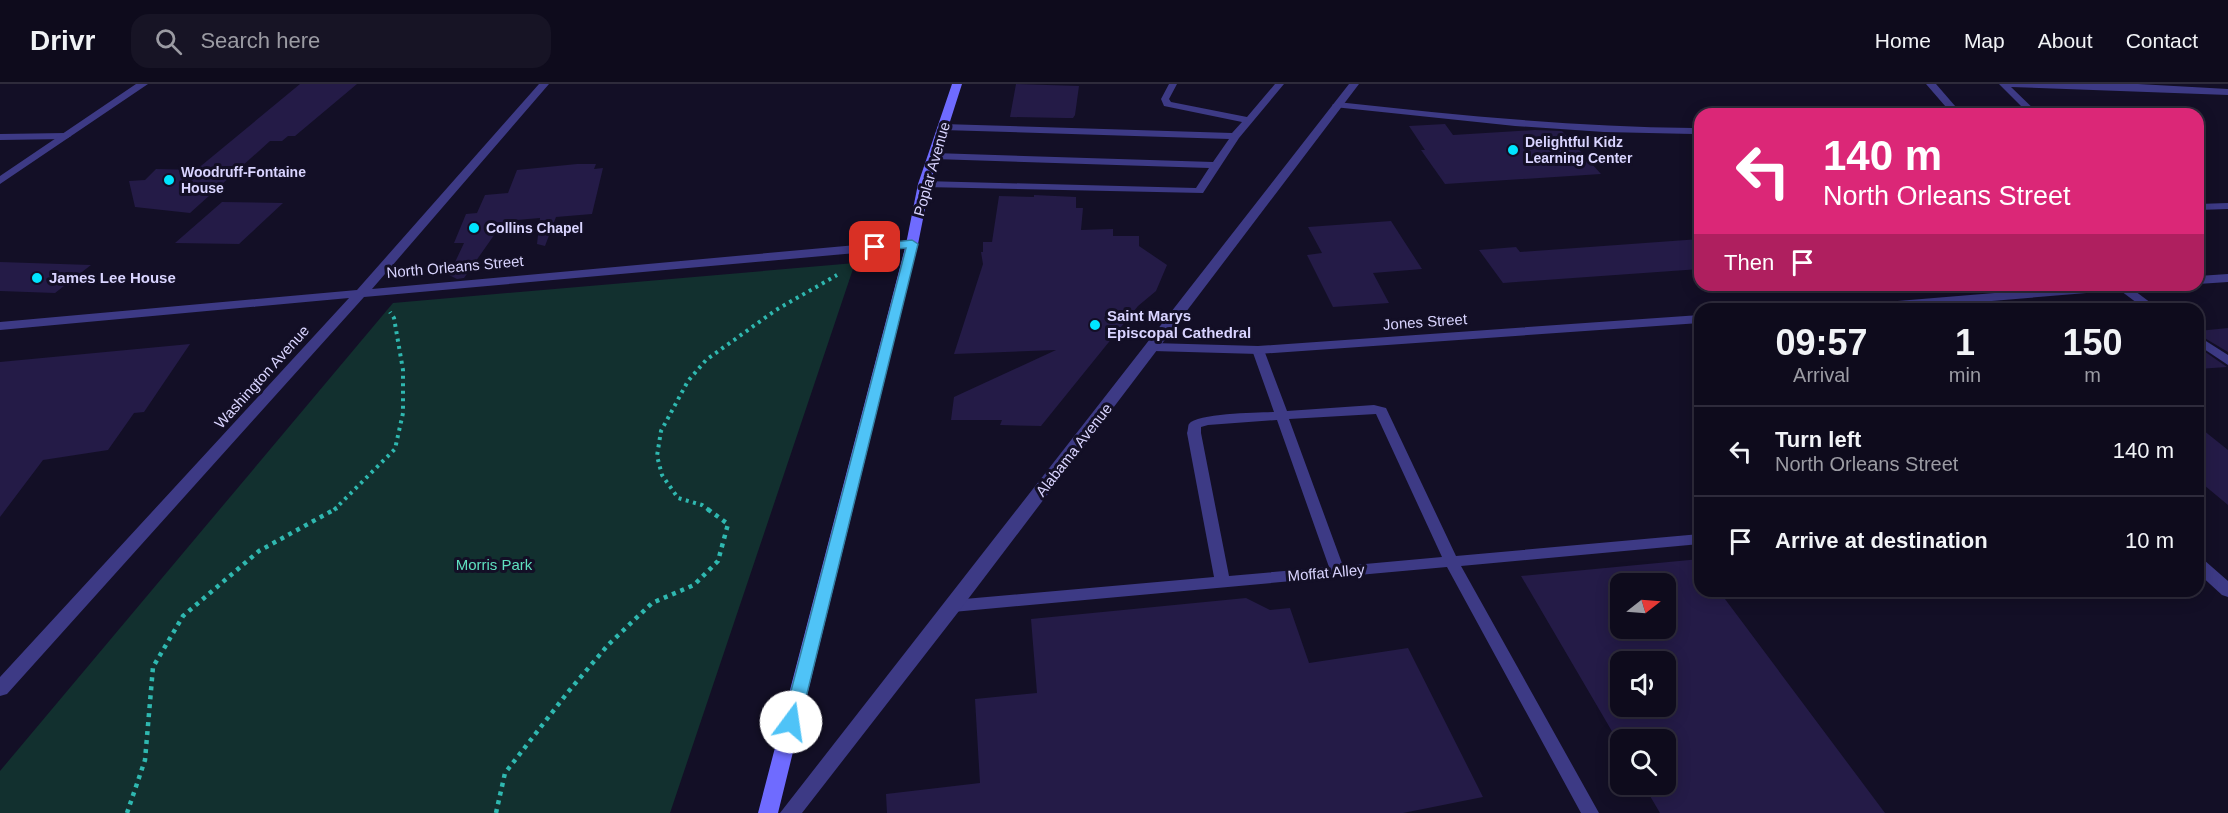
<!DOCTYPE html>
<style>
body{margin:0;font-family:Helvetica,sans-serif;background:#171425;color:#f1f3f6;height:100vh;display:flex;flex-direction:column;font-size:22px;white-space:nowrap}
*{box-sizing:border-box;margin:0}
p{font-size:20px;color:#9b9ba3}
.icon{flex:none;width:33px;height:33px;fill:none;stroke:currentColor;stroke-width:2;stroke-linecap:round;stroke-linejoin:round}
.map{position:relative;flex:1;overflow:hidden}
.side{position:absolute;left:1694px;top:219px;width:510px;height:294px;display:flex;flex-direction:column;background:#0e0b1c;border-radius:18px;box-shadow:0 3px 15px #0003,0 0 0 2px #2e2b3b}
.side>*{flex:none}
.top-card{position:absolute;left:1694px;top:24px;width:510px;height:183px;border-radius:18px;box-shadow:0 3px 15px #0003,0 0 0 2px #2e2b3b;background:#db2777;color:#fff;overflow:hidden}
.needle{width:39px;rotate:73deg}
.fabs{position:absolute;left:1610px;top:489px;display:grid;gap:12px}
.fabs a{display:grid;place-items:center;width:66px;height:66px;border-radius:12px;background:#0e0b1c;box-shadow:0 3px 15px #0003,0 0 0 2px #2e2b3b;font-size:30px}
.pin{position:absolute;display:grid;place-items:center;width:51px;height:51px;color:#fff;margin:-26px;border-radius:12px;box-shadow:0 3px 9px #0006}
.me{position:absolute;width:66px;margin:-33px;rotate:14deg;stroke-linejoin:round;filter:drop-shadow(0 0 4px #0008)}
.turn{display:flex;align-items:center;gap:21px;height:126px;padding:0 30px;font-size:27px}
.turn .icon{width:78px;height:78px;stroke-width:2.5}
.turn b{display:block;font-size:42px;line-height:51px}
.then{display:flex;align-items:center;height:57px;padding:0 30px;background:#0003;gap:12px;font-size:22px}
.eta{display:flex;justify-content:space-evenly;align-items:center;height:102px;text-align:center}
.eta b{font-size:36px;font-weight:700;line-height:42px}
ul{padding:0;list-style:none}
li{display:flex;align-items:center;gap:18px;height:90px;padding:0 30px;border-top:2px solid #2e2b3b}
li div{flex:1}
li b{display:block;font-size:22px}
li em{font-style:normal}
header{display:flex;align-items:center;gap:36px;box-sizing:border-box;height:84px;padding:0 30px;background:#0e0b1c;border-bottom:2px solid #2e2b3b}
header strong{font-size:28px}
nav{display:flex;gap:33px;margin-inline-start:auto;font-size:21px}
.search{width:420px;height:54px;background:#171425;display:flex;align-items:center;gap:15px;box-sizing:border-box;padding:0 21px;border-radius:18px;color:#9b9ba3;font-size:22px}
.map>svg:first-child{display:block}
.green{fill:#12302f}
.building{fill:#241b47;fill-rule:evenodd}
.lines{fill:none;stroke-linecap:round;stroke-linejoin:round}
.path-far1{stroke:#2fb8b0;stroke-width:4;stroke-dasharray:3 4.5;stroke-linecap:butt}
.path{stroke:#2fb8b0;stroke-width:4.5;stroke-dasharray:4 5;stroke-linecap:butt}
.service{fill:#3d3a85;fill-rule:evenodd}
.minor{fill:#3d3a85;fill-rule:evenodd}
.tertiary{fill:#3d3a85;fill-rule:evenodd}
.secondary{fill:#6f6bff;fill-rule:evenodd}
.route{fill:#4fc3f7;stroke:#337fa1;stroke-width:1.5}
.poi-dot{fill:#00e5ff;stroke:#130f26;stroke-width:2}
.labels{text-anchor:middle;stroke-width:6;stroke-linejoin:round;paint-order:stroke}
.far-poi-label{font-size:14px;font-weight:bold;fill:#d9d4ff;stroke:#130f26;text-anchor:start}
.street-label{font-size:15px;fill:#d9d4ff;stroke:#130f26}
.poi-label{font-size:15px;font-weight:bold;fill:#d9d4ff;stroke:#130f26;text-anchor:start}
.park-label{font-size:15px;fill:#5fe0c0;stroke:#130f26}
</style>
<header>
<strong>Drivr</strong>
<div class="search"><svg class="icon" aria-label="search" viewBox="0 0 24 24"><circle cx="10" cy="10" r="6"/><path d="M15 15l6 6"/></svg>Search here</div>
<nav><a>Home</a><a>Map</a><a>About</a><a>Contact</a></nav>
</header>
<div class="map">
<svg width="2228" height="729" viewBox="0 0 2228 729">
<rect width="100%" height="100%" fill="#130f26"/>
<path class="green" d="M855,179l-185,550h-670v-42l393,-468z"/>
<path class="building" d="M300,0h57l-62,52h-7l-6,5h-12l-80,72 -55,-6 -6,-26 16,-1 11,-11 40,1z
M1016,0l63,2 -4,29 -2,3h-8l-55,-1z
M1445,40l8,11 82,-5 27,1 39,43 -156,10 -24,-34h4l-16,-24z
M577,80h19l-2,5 9,-1 -11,46 -36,3 -11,29 -8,-2 3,-26 -36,3 -40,57 -7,1 -8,-4 15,-32h-10l12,-29 11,-1 8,-18 23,-2 9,-23z
M1034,111l42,2v11h7l-2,22 32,-1v7h26v10l28,19 -11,26 -18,15 -97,120 -41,-1 2,-5h-51l3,-23 102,-47 -102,4 29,-90 -2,-12h2v-10h9l7,-46 35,1z
M222,118l61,1 -44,41 -64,-1z
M1391,137l31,48 -49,4 16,30 -56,4 -26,-52 15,-2 -14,-26z
M1700,155v30l-197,14 -24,-33 37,-3 4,5z
M0,178l91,3 -36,28 -55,-2z
M2228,244v24l-30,-18v-3z
M190,260l-46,68 -10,1 -26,37 -65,10 -43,57v-155z
M2198,263l29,20 -29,2z
M2198,342l30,24v55l-30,-25z
M1700,475v32h19l166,222h-225l-17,-29h22v-44h-45v5l-99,-169zM1620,500h45v44h-45zM1620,578h45v44h-45z
M1246,514l24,12 20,-2 19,55 99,-15 75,149 -80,16h-516l-1,-19 94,-11 -5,-84 62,-6 -6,-74z"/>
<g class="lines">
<path class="path-far1" d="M334,426l61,-61 8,-36v-43l-9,-52 -4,-6
M709,426l-7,-5 -24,-7 -16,-23 -5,-19 4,-25 27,-50 18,-21 70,-50 61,-35"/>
<path class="path" d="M127,729l18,-53 8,-93 30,-51 76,-65 78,-43
M496,729l9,-40 63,-81 40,-47 44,-42 42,-18 24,-24 10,-37 -22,-16"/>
<path class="service" d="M1169,0h8l-8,15 2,3 76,15 28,-33h9l-45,54 -36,55 -279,-6 -5,-3 5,-3 272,7 13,-20 -275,-9 -5,-3 5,-3 279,9 16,-23 -286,-9 -5,-3 5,-3 289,9 10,-11 -78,-16 -3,-7z
M1999,0h139l90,5v6l-217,-8 28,27h-10z
M1337,18c119,13 237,25 356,26l5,3 -5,3 -89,-2 -89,-6 -181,-19 -2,-2z
M0,50l66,-1 5,3 -5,3 -66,1z
M2228,119v6l-30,1v-6z
M2116,201h11l32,24h-14l-28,-21z
M2198,252l30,19v10l-30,-20z
M1258,262l6,4 23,61 87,-6 12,3 70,148 244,-22v10l-239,22 138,247h-18l-134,-246 -494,45 -5,-2 -3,-4 3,-4 5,-2 261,-23 -27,-144c1,-2 1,-8 2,-9 8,-11 70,-11 85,-12l-22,-62zM1376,330l66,143 -99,9 -54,-147zM1277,336l52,147 -100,9 -28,-143v-6l7,-2z"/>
<path class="minor" d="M539,0h10l-177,205 540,-49 6,4 -6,4 -548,49 -357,397 -7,2v-19l349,-379 -349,32v-8l357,-32z
M1926,0h10l26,30h-10z
M2228,190v8l-30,2v-8z
M2090,201h51l-6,4 -240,20h-52l6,-4z
M1700,231v8l-442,31 -105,-3 -7,-4 7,-4 105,3z
M2198,474l6,2 24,21v16l-6,-2 -24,-22z"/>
<path class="tertiary" d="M136,0h12l-148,100v-8z
M1349,0h10l-400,527 -157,202h-22z"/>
<path class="secondary" d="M952,0h10l-32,100 -12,60 -140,569h-20l148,-569 12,-60z"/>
</g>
<path class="route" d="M912,156l6,4 -118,478 -3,5 -6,2 -6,-2 -2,-5 123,-474 -31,3 -5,-4 5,-3z"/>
<g class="poi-dot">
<circle cx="1513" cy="66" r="6"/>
<circle cx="169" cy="96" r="6"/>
<circle cx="474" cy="144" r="6"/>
<circle cx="37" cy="194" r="6"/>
<circle cx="1095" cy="241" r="6"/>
</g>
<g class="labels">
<g class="far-poi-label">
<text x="1525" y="63">Delightful Kidz<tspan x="1525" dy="16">Learning Center</tspan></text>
<text x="181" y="93">Woodruff-Fontaine<tspan x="181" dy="16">House</tspan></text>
<text x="486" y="149">Collins Chapel</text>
</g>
<g class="street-label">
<text transform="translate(932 85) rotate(-74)" y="5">Poplar Avenue</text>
<text transform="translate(455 183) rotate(-5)" y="5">North Orleans Street</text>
<text transform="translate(1425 238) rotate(-4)" y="5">Jones Street</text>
<text transform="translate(262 293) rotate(-48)" y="5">Washington Avenue</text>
<text transform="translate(1074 366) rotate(-52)" y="5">Alabama Avenue</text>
<text transform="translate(1326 489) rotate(-5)" y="5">Moffat Alley</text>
</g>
<g class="poi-label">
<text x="49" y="199">James Lee House</text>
<text x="1107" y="237">Saint Marys<tspan x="1107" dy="17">Episcopal Cathedral</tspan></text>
</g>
<g class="park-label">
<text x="494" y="486">Morris Park</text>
</g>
</g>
</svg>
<div class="fabs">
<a><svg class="needle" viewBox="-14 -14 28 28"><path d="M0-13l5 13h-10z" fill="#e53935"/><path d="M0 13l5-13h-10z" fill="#9b9ba3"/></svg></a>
<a><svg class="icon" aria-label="sound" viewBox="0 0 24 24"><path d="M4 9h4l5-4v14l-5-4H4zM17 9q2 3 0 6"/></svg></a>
<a><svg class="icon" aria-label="search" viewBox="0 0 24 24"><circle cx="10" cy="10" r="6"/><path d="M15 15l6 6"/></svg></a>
</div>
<div class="pin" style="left:875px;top:163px;background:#d93025"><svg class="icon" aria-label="arrive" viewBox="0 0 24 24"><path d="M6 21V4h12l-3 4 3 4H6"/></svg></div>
<svg class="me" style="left:791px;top:638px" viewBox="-20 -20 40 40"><circle r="19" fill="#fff"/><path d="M0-13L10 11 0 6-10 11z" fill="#4fc3f7"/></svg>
<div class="top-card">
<div class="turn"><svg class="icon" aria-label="left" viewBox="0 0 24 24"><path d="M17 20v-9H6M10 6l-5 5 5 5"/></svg><div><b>140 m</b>North Orleans Street</div></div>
<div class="then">Then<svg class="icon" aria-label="arrive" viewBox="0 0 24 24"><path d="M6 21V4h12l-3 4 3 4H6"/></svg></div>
</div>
<section class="side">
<div class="eta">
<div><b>09:57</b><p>Arrival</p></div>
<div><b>1</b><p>min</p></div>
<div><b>150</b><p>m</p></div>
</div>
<ul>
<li><svg class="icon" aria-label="left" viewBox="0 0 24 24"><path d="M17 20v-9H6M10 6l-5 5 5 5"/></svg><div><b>Turn left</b><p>North Orleans Street</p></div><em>140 m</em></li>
<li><svg class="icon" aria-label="arrive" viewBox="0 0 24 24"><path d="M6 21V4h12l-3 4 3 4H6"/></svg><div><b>Arrive at destination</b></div><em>10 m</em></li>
</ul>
</section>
</div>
